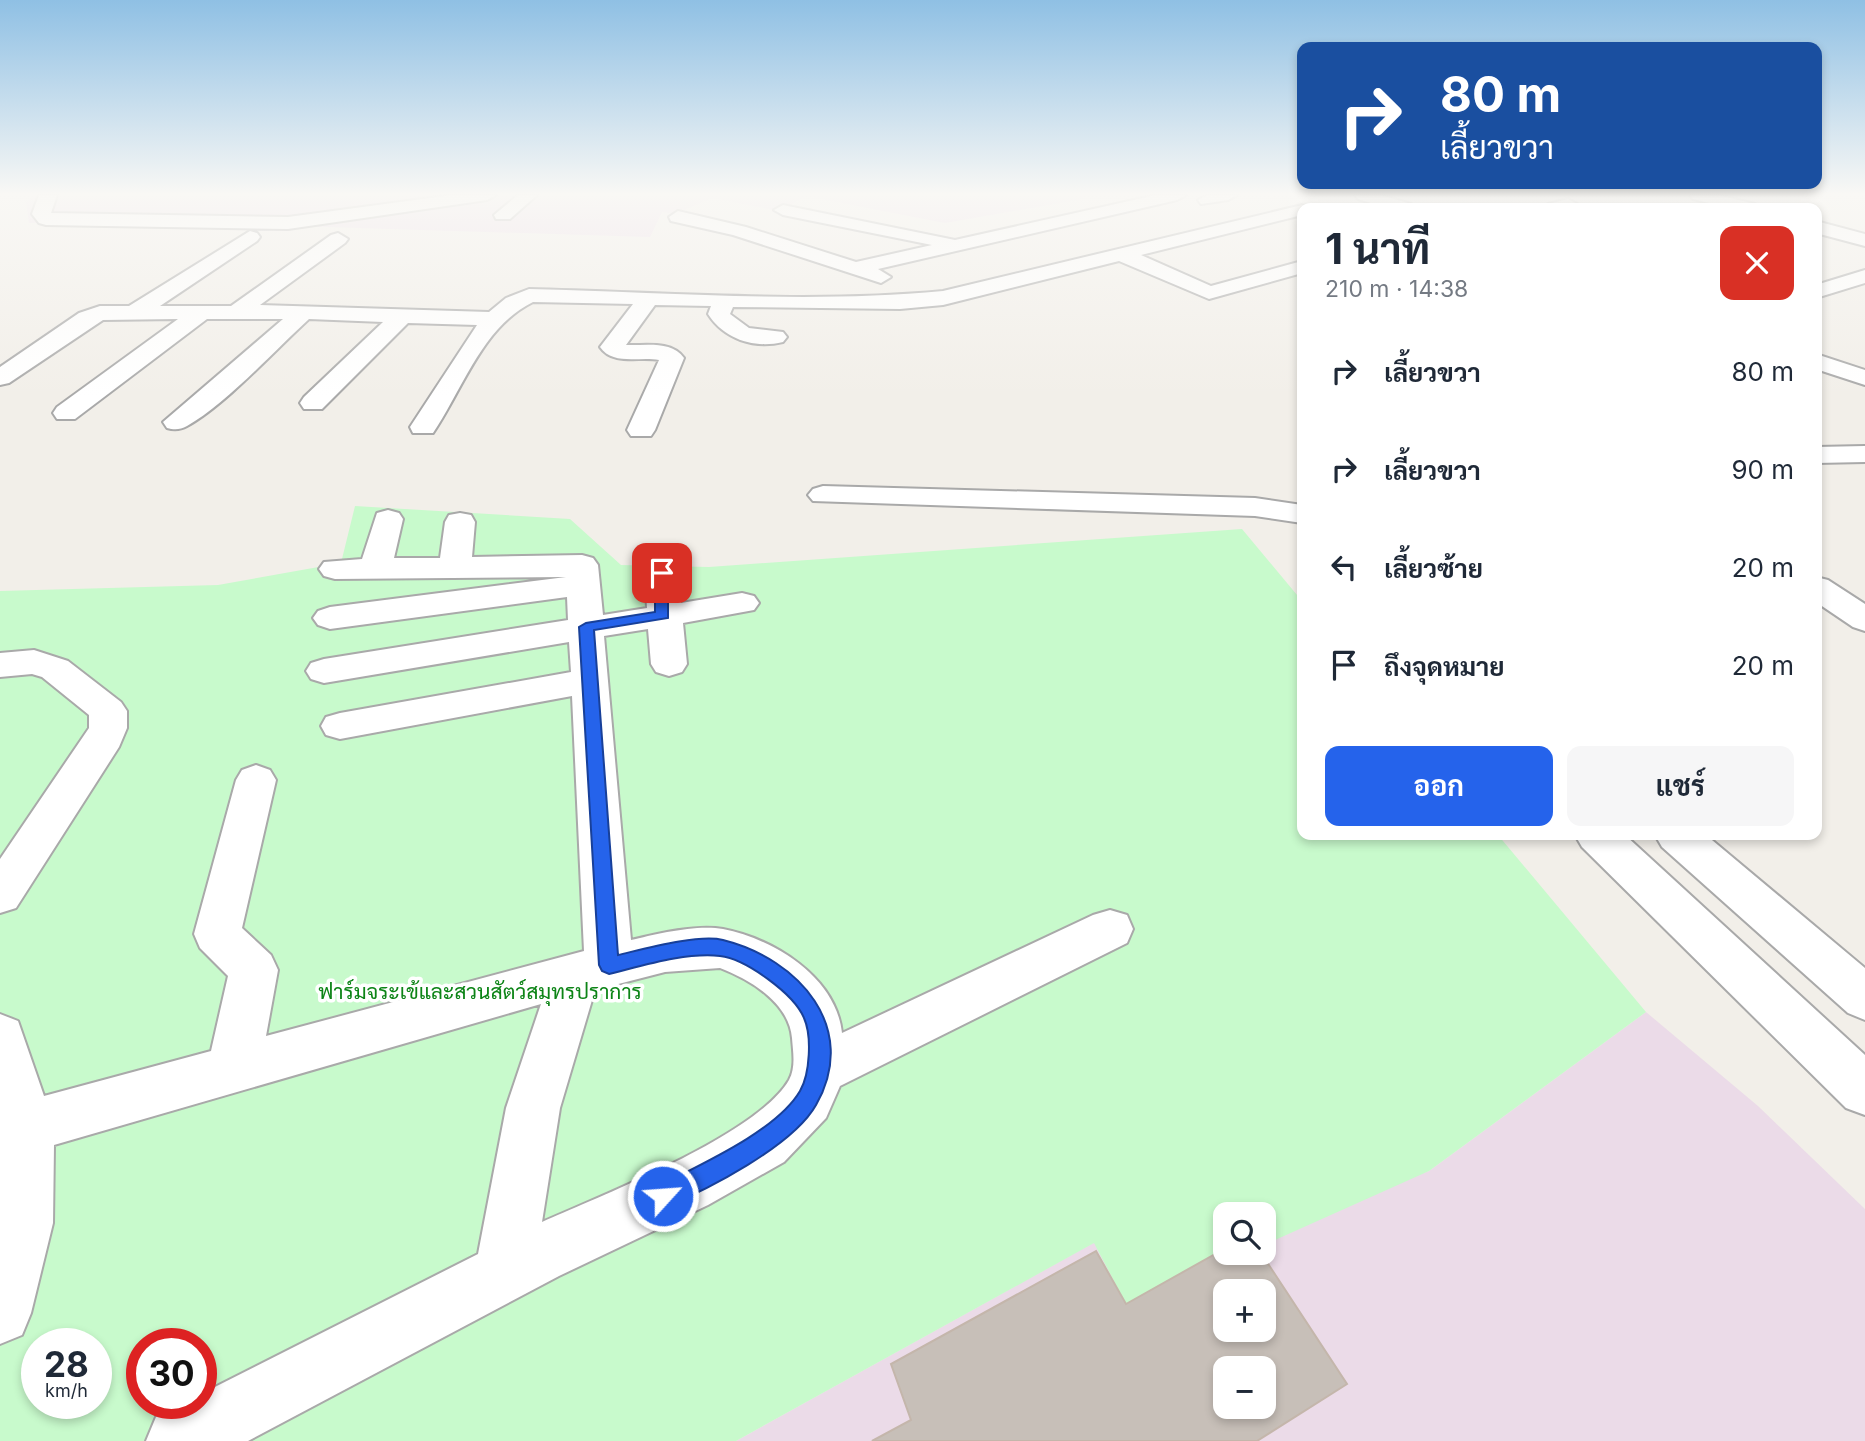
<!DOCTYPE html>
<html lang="th">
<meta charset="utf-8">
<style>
body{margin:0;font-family:Inter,Sarabun,sans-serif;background:#f6f6f7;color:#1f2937;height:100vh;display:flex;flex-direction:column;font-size:26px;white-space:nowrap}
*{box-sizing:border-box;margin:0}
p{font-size:23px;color:#747a83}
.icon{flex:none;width:38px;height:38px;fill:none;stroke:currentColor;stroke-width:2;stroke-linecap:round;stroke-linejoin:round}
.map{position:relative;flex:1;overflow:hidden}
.panel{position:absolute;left:1297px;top:203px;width:525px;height:637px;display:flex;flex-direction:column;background:#fff;border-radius:14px;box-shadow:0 4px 10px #0003}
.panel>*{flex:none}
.guide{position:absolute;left:1297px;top:42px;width:525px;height:147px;border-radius:14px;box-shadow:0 4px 10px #0003;background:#1a4fa0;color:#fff;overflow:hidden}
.buttons{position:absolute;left:1213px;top:1202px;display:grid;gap:14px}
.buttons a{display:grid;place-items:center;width:63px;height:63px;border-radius:14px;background:#fff;box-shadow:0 4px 10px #0003;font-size:35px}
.speed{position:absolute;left:21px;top:1328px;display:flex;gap:14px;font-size:35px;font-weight:700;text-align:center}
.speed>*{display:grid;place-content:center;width:91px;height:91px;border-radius:50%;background:#fff;box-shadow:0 4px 10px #0003;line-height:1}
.speed small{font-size:18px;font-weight:400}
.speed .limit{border:10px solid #d22;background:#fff;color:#111}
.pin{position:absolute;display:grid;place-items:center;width:60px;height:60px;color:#fff;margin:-30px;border-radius:14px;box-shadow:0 4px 10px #0006}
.me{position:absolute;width:77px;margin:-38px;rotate:64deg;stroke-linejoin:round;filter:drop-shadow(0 0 5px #0008)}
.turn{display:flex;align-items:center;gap:24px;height:147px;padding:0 28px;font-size:32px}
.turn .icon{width:91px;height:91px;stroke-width:2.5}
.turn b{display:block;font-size:49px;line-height:60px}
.round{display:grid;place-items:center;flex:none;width:74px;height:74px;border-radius:14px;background:#f6f6f7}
.head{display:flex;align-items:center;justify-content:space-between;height:119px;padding:0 28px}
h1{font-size:42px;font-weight:700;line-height:52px}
.cta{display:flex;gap:14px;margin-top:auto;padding:14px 28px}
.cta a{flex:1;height:80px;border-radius:14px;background:#2563eb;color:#fff;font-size:28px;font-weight:700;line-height:80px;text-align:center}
.cta a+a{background:#f6f6f7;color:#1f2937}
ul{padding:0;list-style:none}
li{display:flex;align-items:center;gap:21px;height:98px;padding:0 28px}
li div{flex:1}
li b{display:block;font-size:26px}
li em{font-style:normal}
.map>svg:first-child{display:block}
.industrial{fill:#ebdbe8;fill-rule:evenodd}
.park{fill:#c8facc;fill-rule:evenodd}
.building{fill:#c7bfb8;stroke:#c4b6ab;stroke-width:2;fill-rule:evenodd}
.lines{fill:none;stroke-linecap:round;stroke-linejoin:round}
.minor-casing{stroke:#a9a9a9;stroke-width:4}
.minor{fill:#fff;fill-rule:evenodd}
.route{fill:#2563eb;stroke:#184099;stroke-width:2}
.labels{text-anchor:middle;stroke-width:7;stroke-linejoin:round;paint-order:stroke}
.near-park-label{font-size:21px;fill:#0c8416;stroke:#fff}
</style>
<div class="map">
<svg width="1865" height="1441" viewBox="0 0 1865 1441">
<rect width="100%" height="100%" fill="#f2efe9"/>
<path class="industrial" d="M33,195h1050v4l-138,24 -139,-27 -27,15 -67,-13 -37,16 -13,-2 -12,25 -452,-14h-169l-3,-21z
M1646,1012l112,94 107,103v232h-1129l359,-199 169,11v-27l165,-55zM1225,1292h39v38h-39zM1225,1368h39v39h-39z"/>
<path class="park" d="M355,506l215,13 51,46 88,2 533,-38 60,72v234h196l148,177 -217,159 -165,74v-31h-39v39l-99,51 -32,-61 -358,198h-736v-850l218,-6 123,-22zM37,1344h59v60h-59zM142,1344h59v60h-59z"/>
<path class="building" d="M1096,1251l30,53 91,-51h44l86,131 -90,57h-385l39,-21 -20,-56zM1225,1292h39v38h-39zM1225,1368h39v39h-39z"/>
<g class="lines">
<defs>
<path id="minor" d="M39,195h18l-6,18 237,4 164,-22h44l-9,5 -199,29 -242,-4 -7,-2 -7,-9z
M518,195h19l-27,24h-14l-2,-4z
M1156,195h30l-9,5 -299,69 13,8 -10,6 -148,-48 -62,-14 -2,-4 9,-6 68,16 110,35 76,-17 -149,-30 -9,-5 9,-5 172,35z
M1207,195h30l-9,5 -27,4 -3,-4z
M1355,195h26l30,9 3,4h-27l-29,-9z
M1690,195h28l37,9 3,4h-29l-36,-9z
M1568,199l9,5 -3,4h-29l3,-4z
M1302,205l8,3h-8v7l-161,40 70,31 91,-25v12l-93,26 -90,-38 -176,44 -43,4 -167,-2 -3,7 19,14 34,4 4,5 -4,5c-29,7 -59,-3 -75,-28l3,-8 -56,-1 -29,40c19,1 45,-5 58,13l-29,72 -4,6h-20l-4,-6 32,-70c-19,-4 -46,6 -59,-13l33,-43 -100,-2c-51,25 -70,87 -100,131h-20l-3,-6 67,-102 -69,-2 -86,86h-18l-4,-6 4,-6 79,-75 -74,-3c-34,31 -84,86 -122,107 -7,4 -13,4 -20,2l-4,-6 120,-103h-76l-132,100h-18l-4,-6 4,-6 121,-88 -75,1 -94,63 -9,2v-18l79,-54 21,-7h29l121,-75 7,2 3,4 -3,4 -97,65h71l100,-71 7,-2 10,6 -3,4 -85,62 229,7 17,-14 23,-9c137,3 277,15 414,2z
M1816,221l49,13v12l-49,-13z
M1865,270v13l-49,15v-13z
M1816,354l49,16v15l-49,-16z
M1865,446v16l-49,1v-16z
M823,486l432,12 47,7v18l-47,-7 -442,-15 -5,-6 5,-6z
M388,510l11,3 4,6 -9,39h46l5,-36 4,-7 11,-2 11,2 4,7 -3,35 110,-2 11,3 5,7 5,50 44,-7 -2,-35 4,-7 12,-3 12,3 4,7 4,30 61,-10 12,3 5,7 -5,7 -71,13 4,41 -5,8 -13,4 -13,-4 -5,-8 -3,-35 -44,7 27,304c25,-6 66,-16 92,-11 51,10 113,48 119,104l251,-118 17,-5 17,5 6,14 -6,14 -287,143 -14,32 -42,44 -76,43 -149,71 -311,165h-102l10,-24 27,-13h18v-10l277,-140 28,-146 35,-104 -487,141 -1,78 -22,90 -9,22 -22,9v-330l18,7 26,75 167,-45 17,-75 -28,-28 -6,-14 42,-154 6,-10 14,-5 14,5 6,10 -34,148 29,27 7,15 -12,66 318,-85 -12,-255 -232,43 -14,-4 -5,-9 5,-9 14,-4 231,-41 -2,-30 -245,41 -13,-4 -5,-8 5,-8 13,-4 244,-39 -1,-23 -237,32 -12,-4 -5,-7 5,-7 12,-4 236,-30 -231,2 -11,-3 -5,-7 5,-7 38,-3 15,-46zM720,968c31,12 69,35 72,70 1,14 4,29 -3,42 -32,55 -186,115 -247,142l18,-114 35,-118 70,-18z
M1816,577l12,3 37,24v27l-12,-4 -37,-25z
M34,650l34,11 53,41 6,9v17l-8,19 -103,161 -16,5v-54l89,-131v-13l-47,-38 -10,-3 -32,3v-24z
M1575,835h50l240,220v60l-19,-7 -264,-261z
M1655,835h51l159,133v52l-17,-7 -186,-166z"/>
</defs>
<use href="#minor" class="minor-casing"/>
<use href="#minor" class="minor"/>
</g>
<linearGradient id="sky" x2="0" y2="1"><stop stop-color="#8fc0e4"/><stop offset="0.49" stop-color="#f9f8f5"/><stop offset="1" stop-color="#f9f8f5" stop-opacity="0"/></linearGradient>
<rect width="1865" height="396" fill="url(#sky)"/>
<path class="route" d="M662,569l6,4v45l-74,12 24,325c26,-6 80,-21 105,-15 76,19 137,88 93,165 -23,41 -109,85 -153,103l-8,-3 -4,-9 4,-8c42,-22 121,-56 145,-97 10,-17 12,-55 4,-73 -10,-24 -58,-59 -84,-62 -34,-4 -78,10 -111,18l-7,-3 -3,-6 -20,-338 7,-4 69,-11v-39z"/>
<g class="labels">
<g class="near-park-label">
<text x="480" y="999">ฟาร์มจระเข้และสวนสัตว์สมุทรปราการ</text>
</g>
</g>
</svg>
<div class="buttons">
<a><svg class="icon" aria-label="search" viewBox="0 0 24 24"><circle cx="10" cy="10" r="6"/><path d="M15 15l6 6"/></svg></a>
<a>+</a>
<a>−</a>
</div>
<div class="speed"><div>28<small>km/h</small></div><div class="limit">30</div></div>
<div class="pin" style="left:662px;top:573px;background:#d93025"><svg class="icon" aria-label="arrive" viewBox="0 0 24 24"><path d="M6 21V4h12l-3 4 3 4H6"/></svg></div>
<svg class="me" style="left:663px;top:1196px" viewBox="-20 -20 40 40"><circle r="17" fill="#2563eb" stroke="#fff" stroke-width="3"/><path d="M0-11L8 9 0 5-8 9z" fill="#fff"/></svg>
<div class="guide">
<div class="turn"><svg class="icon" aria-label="right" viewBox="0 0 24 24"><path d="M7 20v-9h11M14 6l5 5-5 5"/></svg><div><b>80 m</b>เลี้ยวขวา</div></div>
</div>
<section class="panel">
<div class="head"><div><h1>1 นาที</h1><p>210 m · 14:38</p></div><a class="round" style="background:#d93025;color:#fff"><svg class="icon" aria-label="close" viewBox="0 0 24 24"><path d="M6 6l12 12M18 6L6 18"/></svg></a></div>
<ul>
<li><svg class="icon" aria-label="right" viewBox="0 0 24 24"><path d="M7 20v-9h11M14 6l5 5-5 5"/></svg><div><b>เลี้ยวขวา</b></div><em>80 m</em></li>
<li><svg class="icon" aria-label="right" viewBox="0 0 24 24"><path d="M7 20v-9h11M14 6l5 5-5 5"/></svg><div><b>เลี้ยวขวา</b></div><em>90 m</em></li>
<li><svg class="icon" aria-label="left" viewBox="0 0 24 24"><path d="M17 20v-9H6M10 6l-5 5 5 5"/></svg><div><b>เลี้ยวซ้าย</b></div><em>20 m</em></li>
<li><svg class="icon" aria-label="arrive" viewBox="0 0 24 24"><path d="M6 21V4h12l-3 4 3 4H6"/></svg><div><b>ถึงจุดหมาย</b></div><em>20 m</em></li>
</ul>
<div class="cta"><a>ออก</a><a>แชร์</a></div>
</section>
</div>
